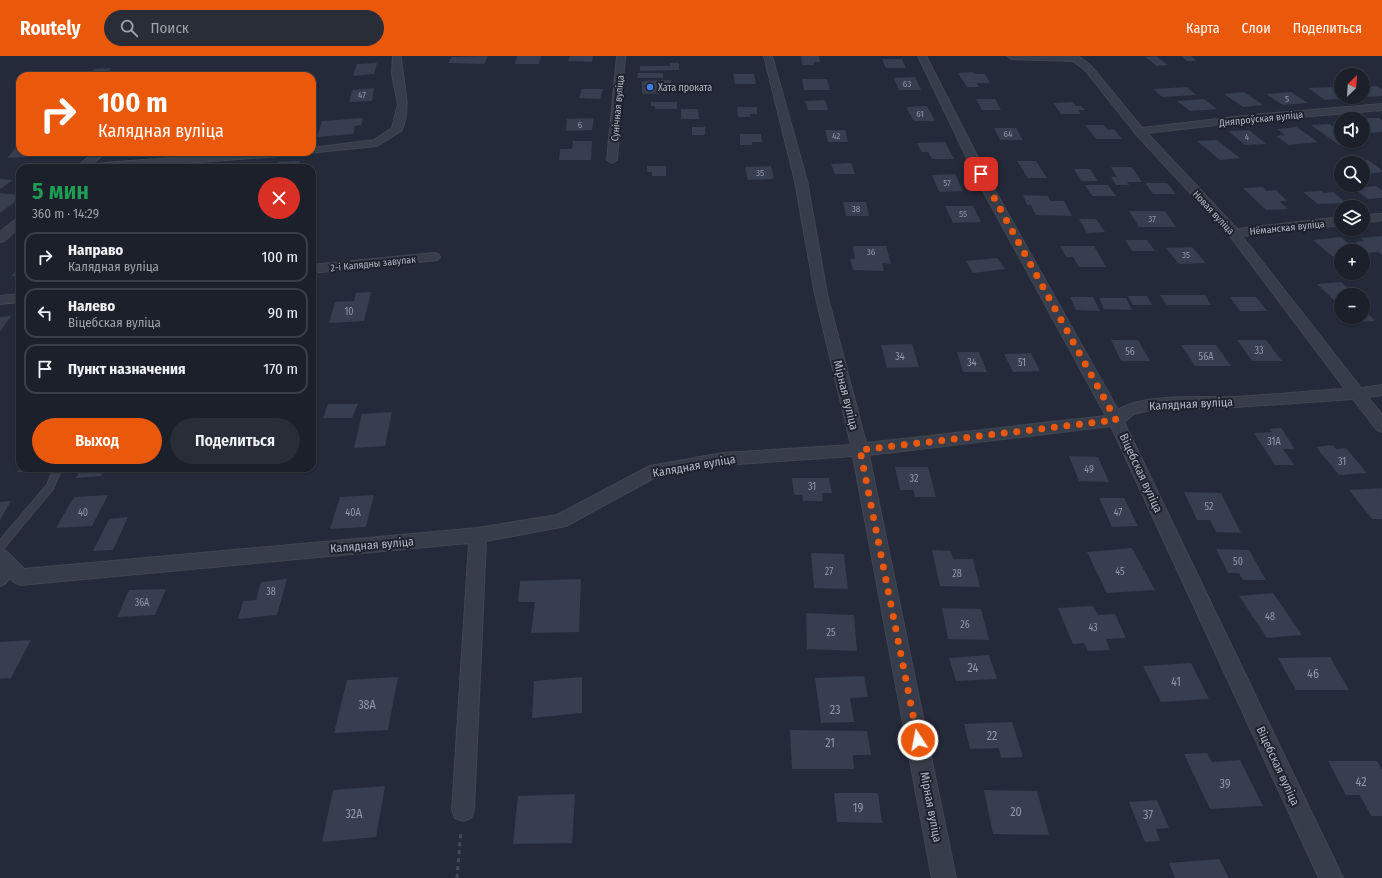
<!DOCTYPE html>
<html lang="ru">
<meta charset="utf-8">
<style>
body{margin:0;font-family:"Fira Sans Condensed",sans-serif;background:#282d37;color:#f1f3f6;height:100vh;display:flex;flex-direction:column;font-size:15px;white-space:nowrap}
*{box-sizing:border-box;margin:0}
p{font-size:13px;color:#a0a3a9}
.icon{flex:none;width:22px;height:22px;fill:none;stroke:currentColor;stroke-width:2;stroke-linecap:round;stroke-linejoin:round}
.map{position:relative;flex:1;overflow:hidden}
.side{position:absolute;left:16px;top:108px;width:300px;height:308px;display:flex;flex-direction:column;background:#1b202b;border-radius:12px;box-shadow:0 1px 3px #0004,0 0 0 1px #393e47}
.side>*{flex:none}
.top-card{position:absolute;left:16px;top:16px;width:300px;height:84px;border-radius:12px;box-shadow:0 1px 3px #0004,0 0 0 1px #393e47;background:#ea580c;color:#fff;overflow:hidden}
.needle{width:26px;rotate:25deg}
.fabs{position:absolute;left:1334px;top:12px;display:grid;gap:8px}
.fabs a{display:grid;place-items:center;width:36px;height:36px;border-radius:50%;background:#1b202b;box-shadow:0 1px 3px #0004,0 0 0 1px #393e47;font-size:20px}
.pin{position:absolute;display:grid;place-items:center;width:34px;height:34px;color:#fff;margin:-17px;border-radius:8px;box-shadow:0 2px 6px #0006}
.me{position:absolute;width:44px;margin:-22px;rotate:349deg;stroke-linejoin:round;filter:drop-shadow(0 0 3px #0008)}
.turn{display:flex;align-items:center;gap:14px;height:84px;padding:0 16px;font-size:18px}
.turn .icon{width:52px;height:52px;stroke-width:2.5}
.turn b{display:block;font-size:28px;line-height:34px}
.round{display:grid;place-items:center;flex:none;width:42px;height:42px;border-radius:21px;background:#282d37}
.headline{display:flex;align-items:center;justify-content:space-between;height:68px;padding:0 16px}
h1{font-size:24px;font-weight:600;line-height:30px;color:#1e9e55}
.cta{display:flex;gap:8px;margin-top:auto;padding:8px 16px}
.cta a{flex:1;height:46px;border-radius:24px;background:#ea580c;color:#fff;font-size:16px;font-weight:600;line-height:46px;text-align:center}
.cta a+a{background:#282d37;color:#f1f3f6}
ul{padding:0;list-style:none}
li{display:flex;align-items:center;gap:12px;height:50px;margin:0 8px 6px;padding:0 8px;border:2px solid #393e47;border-radius:12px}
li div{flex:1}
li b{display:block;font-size:15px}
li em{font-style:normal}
header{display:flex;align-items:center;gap:24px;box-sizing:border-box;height:56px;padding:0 20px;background:#ea580c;color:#fff}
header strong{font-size:19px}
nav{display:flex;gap:22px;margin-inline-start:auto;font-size:14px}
.search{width:280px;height:36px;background:#282d37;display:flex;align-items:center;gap:10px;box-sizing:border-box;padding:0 14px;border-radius:22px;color:#a0a3a9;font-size:15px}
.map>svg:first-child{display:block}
.building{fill:#363e50}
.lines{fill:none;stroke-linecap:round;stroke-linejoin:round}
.service-casing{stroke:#414652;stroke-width:2}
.minor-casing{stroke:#414652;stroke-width:2}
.path{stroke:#3f4e52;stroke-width:3;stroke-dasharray:4 4;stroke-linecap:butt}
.service{fill:#373d4a;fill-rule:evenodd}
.minor{fill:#373d4a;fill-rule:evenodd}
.route{stroke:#ea580c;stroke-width:7;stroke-dasharray:0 12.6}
.shop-dot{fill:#3f7fe0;stroke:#1d222e;stroke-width:1.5}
.labels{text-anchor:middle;stroke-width:4;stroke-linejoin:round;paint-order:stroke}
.far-number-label{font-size:9px;fill:#9298a6}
.far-poi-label{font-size:10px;fill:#b3b8c5;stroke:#1d222e;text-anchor:start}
.far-street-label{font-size:10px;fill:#b3b8c5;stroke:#1d222e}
.number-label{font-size:10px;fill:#9298a6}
.street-label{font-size:12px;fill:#b3b8c5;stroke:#1d222e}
.near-number-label{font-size:12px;fill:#9298a6}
</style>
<header>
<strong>Routely</strong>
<div class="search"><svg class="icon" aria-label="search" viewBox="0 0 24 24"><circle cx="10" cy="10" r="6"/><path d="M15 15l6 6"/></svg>Поиск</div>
<nav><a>Карта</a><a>Слои</a><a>Поделиться</a></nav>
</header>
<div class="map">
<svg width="1382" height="822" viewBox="0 0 1382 822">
<rect width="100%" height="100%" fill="#242a39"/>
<path class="building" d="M488,0l-4,8 -36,-1 4,-6z
M517,0h24l-2,8h-24z
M570,0h23l-1,6 -24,-1z
M801,0h18l1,6h-6v3h-12z
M1156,0l12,9 -11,1 -12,-9z
M1181,0h10l6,5h-10z
M882,3h20l4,9h-20z
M377,7l-3,11 -21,2 4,-12z
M670,7h9v7l-39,1v-5h30z
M111,12l-5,7 -17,1 5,-7z
M73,15l-4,5h-17l3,-4z
M973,16l1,2h11l5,9h-13l2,4h-12l-9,-14z
M277,17l-1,3h-20v-1z
M638,17h25v5h-26z
M733,18h21l2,10h-21z
M915,21l6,13h-22l-5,-12z
M802,23h25l3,11h-26z
M671,24l1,13 -30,1v-13z
M1377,30l5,3v7l-15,1 -4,-3v-7z
M1187,31l9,8 -34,2 -9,-8z
M1332,31l9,6v4l9,1 -25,2 -17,-12z
M374,32l-2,13 -23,1 3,-12z
M582,33h21l-3,10 -21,-1z
M1244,36l19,13 -20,2 -19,-13z
M1291,36l17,11 -25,2 -17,-11z
M976,43h19l6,11h-19z
M1204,43l13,10 -27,2 -13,-10z
M825,44l3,10h-20l-3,-9z
M651,46h26v7h-22v-3h-4z
M1073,46l3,4h5l4,4h-7l3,4h-20l-8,-11z
M927,50l8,15h-21l-8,-14z
M737,51h20v7h-7v3h-12z
M681,53h17l1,10h-18z
M363,62l-2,7 -6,1 -2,8 -36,3 5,-16z
M594,62l-2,12 -26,1 1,-12z
M1363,62h16l3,2v12l-16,1 -3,-3z
M1329,68l8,5h4v12h22v-1l4,2 -28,3 -28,-20z
M1085,69h19l4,5 6,-1 8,10h-26z
M692,71h13v8h-13z
M1297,71l21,15 -29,3 -13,-9 9,-1 -8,-6z
M994,72h22l7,12h-23z
M825,74h20l3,12h-20z
M1249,74l17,14 -21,1 -17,-14z
M740,78h21l1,8h-10v3h-12z
M1217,84l23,18 -20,2 -23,-19z
M573,85h19l-1,19h-32l1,-11h12z
M945,86l9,17h-22l-4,-7h-7l-4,-9z
M20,87v9h31l-3,4 -41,2z
M1368,104l14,10v2l-14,2 -5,-4v-7l-12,-1z
M300,105l-3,7h-34l14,-2 1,-4z
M1017,105h19l11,17h-19z
M851,107l4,11h-20l-4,-10z
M647,110h19v10h-14v-4h-5z
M771,110l3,13 -26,1 -3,-13z
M1111,111h21l10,15h-15l2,3h-13l-5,-8h6z
M1074,113h16l8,12h-17z
M955,118l8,17 -24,1 -7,-17z
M0,123l13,1 -13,9z
M1145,127h22l9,11h-23z
M1085,129h23l8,11h-24z
M1376,130l6,4v8l-14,1 -15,-11z
M1263,131l3,4 10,-1 11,11h-8l9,8 -22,1 -23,-22z
M1321,135l3,2 9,-1 13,11 -28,1 -15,-12z
M0,137l20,2v3l-20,15z
M1023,139l25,1 2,5h14l8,15 -36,-1 -5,-10h-4z
M843,146h23l3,14h-23z
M945,150h28l8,16 -28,1z
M1129,155h36l11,16h-37z
M1079,163h17l9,13 -18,1z
M1382,180v19l-4,-3 -11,1 -12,-11 10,-1 -4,-3z
M1341,181l16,14h-16v5h-9l-19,-16z
M1125,184h22l8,11h-23z
M853,190h33l5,18 -9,-1 2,8 -31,-1 -3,-11h5z
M1060,190h34l12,21h-27l-6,-10h-7z
M1192,191l14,16 -27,1 -13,-16z
M997,202l8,11 -32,4 -7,-12z
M20,208v12h-8z
M1341,226l14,13h-14v8l-3,1 -21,-20z
M371,236l-7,29 -35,2 6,-21 19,-1 2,-8z
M1160,239h45l6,10h-44z
M1128,240h19l5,9h-19z
M1070,241h23l7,14 -24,-1z
M1230,241h26l11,14h-27z
M1099,242h27l6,12 -28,-1z
M1363,255h3l9,10 -22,1 -5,-5h15z
M11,260l-11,16v-15z
M1111,284h27l12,21h-29z
M1237,284h29l16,21h-30z
M912,288l7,23 -32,1 -6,-23z
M1181,289h35l15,21h-36z
M957,296h22l8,20h-24z
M1031,297l9,18 -27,1 -9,-18z
M328,348h30l-6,14h-29z
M392,356l-7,34 -31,2 8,-34z
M1281,372l14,21h-12l11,16h-19l-21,-32 18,-1 -3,-3z
M1333,389l3,4 10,-1 21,25 -28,2 -23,-28z
M1069,400l29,1 11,25 -30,-1z
M895,411h33l8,30h-21l-2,-7h-13z
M20,412h22l-4,5 -21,-1z
M81,412h24l-4,8 -25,2z
M792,422h37l3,15h-10l1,8h-20l-1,-6h-8z
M1382,432v31h-10l-23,-29z
M1184,436l37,1 20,40 -25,-1 -6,-12h-13z
M108,439l-16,31 -36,2 18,-31z
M374,439l-8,32 -36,2 10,-32z
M1099,442h25l14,28 -26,1z
M11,445l-11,19v-18z
M128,461l-15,33 -20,1 16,-32z
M1132,492l23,42 -48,3 -20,-41z
M1216,493l33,1 17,30h-23l-4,-7h-11z
M932,494l19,1 2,8h20l7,28 -40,-1z
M811,497l33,1 4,35 -34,-1z
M287,523l-10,36 -39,4 5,-18 13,-1 5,-18z
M581,523l-2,53 -48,1 4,-31h-17l2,-21z
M166,533l-11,26 -38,2 12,-27z
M1273,537l29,42 -35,3 -28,-42z
M1093,550l5,9 17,-1 11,24 -20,1 4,11 -22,1 -4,-8 -11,1 -15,-36z
M942,552l39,1 8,31 -41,-1z
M806,557l48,2 3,36 -50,-2z
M31,584l-20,38 -11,1v-37z
M989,599l8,24 -41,2 -7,-23z
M1330,601l19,33h-53l-18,-32z
M1191,607l18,36 -48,3 -18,-36z
M864,620l4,21 -18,1 4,24 -33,1 -6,-45z
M398,621l-10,53 -54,3 13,-53z
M582,621v36l-50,5 2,-37z
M1012,666l11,35 -22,1 -2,-10 -29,1 -6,-25z
M790,674l77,1 4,24h-18l1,14h-62z
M1207,697l5,9 28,-2 23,46 -53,3 -26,-55z
M1328,705h49l5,9v46h-11l-11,-21h-14z
M385,730l-9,51 -54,5 11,-52z
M984,734l53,1 12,44 -56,-1z
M834,737h44l4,30 -45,-1z
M575,738l-3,49 -59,1 5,-48z
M1157,744l12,28 -13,1 4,12 -15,1 -16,-40z
M1219,803l10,19h-54l-6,-15z"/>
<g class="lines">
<defs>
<path id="service" d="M54,412h8l-9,21 -50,60 -3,1v-10l47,-55z"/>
<path id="minor" d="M393,0h8c1,24 12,54 0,75l-24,15 -69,7 -1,-1h5v-4l62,-8 18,-12 6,-24 -6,-30z
M617,0h8l-8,104 -5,3 -5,-3z
M764,0h8l35,125 20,113 39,149 240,-27 -125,-229 -63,-131h8l67,131 125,223c23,-17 88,-12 117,-13 37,-2 74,-6 110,-8l-115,-153 -95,-103 -50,-63 -12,-9 -62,-2 -4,-3h71l13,10 51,62 110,-13 130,-11v6l-130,11 -105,12 90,96 104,-12v8l-99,11 119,152 21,-3v10l-14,2 14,18v17l-5,-2 -24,-31 -118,8 -84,3 -17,4 -10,8 219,456h-24l-208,-452 -242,29 87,423h-24l-79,-422 -130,9 -69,13 -88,48 -80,15 -12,269 -3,8 -8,3 -8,-3 -3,-8 17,-267 -449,42 -6,-3 -5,-4 -3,5 -6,3v-37l6,2 18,18 454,-41 79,-13 93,-49 73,-13 128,-8 -36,-151 -20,-113z
M94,96h12l-18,16h-12z
M250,96h48l-5,3 -172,13h-30l1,-2 12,-3z
M1382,158v6l-19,3v-8z
M20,161v10l-16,14 -4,1v-10l16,-13z
M434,197l4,1 2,3 -2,3 -126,13v-8z
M20,238v8l-20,2v-8z"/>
</defs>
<use href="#service" class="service-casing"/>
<use href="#minor" class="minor-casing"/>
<path class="path" d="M457,822l4,-47"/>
<use href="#service" class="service"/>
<use href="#minor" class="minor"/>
</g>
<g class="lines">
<path class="route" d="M918,684l-58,-290 256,-30 -135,-246"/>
</g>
<circle class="shop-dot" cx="650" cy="31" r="4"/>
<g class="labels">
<g class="far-number-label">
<text x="907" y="31">63</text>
<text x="362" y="42">47</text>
<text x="1287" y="46">5</text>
<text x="920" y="61">61</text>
<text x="580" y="72">6</text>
<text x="1008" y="81">64</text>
<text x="836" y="83">42</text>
<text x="1247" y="84">4</text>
<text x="760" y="120">35</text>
<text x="947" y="130">57</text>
<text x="856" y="156">38</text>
<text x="963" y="161">55</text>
<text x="1152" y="166">37</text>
<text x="871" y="199">36</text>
<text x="1186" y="202">35</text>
</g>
<g class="far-poi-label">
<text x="658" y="35">Хата проката</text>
</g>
<g class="far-street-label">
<text transform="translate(617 52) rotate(-85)" y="4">Сунічная вуліца</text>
<text transform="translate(1261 62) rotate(-6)" y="4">Дняпроўская вуліца</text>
<text transform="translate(1214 156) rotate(47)" y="4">Новая вуліца</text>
<text transform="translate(1287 171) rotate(-6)" y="4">Нёманская вуліца</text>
<text transform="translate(373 207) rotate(-6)" y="4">2-і Калядны завулак</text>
</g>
<g class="number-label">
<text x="349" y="259">10</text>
<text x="1259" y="298">33</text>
<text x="1130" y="299">56</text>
<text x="900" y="304">34</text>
<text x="1206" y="304">56А</text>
<text x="972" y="310">34</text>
<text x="1022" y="310">51</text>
<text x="1274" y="389">31А</text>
<text x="1342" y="409">31</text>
<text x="1089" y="417">49</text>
<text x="914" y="426">32</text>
<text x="812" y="434">31</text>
<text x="1209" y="454">52</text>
<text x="83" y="460">40</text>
<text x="353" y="460">40А</text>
<text x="1118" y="460">47</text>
<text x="1238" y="509">50</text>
<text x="829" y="519">27</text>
<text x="1120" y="519">45</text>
<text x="957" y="521">28</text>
<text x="271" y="539">38</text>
<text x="142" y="550">36А</text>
<text x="1270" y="564">48</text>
<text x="965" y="572">26</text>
<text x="1093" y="575">43</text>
<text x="831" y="580">25</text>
</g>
<g class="street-label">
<text transform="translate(846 339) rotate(76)" y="4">Мірная вуліца</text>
<text transform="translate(1191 348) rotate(-3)" y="4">Калядная вуліца</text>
<text transform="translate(694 410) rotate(-10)" y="4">Калядная вуліца</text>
<text transform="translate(1141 417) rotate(65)" y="4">Віцебская вуліца</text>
<text transform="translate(372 489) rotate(-5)" y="4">Калядная вуліца</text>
<text transform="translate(1278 710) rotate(65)" y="4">Віцебская вуліца</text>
<text transform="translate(931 751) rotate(79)" y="4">Мірная вуліца</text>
</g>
<g class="near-number-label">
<text x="973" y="616">24</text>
<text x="1313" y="622">46</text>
<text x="1176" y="630">41</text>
<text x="367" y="653">38А</text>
<text x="835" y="658">23</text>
<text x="992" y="684">22</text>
<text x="830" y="691">21</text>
<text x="1361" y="730">42</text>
<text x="1225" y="732">39</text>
<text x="858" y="756">19</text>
<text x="1016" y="760">20</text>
<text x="354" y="762">32А</text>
<text x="1148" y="763">37</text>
</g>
</g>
</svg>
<div class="fabs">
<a><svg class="needle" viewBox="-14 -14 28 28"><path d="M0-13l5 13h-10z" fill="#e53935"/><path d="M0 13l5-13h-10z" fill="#a0a3a9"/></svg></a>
<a><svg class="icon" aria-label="sound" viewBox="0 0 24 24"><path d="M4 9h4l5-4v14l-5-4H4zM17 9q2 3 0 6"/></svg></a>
<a><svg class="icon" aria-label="search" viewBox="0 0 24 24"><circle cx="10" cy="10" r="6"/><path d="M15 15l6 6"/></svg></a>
<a><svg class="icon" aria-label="layers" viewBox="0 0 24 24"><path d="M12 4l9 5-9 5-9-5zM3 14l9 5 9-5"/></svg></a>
<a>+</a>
<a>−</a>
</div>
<div class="pin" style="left:981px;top:118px;background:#d93025"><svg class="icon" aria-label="arrive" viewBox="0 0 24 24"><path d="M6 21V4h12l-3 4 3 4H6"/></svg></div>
<svg class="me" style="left:918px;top:684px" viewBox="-20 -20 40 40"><circle r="17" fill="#ea580c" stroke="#fff" stroke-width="3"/><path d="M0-11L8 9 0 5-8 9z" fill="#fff"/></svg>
<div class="top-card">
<div class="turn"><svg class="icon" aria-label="right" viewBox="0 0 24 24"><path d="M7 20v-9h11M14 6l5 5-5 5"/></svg><div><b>100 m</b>Калядная вуліца</div></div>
</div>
<section class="side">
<div class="headline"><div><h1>5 мин</h1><p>360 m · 14:29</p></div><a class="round" style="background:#d93025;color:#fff"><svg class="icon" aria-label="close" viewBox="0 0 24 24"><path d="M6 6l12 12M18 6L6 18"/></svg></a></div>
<ul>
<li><svg class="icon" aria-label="right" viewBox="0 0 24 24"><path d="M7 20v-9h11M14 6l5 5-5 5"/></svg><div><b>Направо</b><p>Калядная вуліца</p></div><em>100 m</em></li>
<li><svg class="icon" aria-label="left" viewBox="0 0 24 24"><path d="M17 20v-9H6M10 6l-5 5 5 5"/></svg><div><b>Налево</b><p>Віцебская вуліца</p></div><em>90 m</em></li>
<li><svg class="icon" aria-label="arrive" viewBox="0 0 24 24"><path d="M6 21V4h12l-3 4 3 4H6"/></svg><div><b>Пункт назначения</b></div><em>170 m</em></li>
</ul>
<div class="cta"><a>Выход</a><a>Поделиться</a></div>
</section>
</div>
